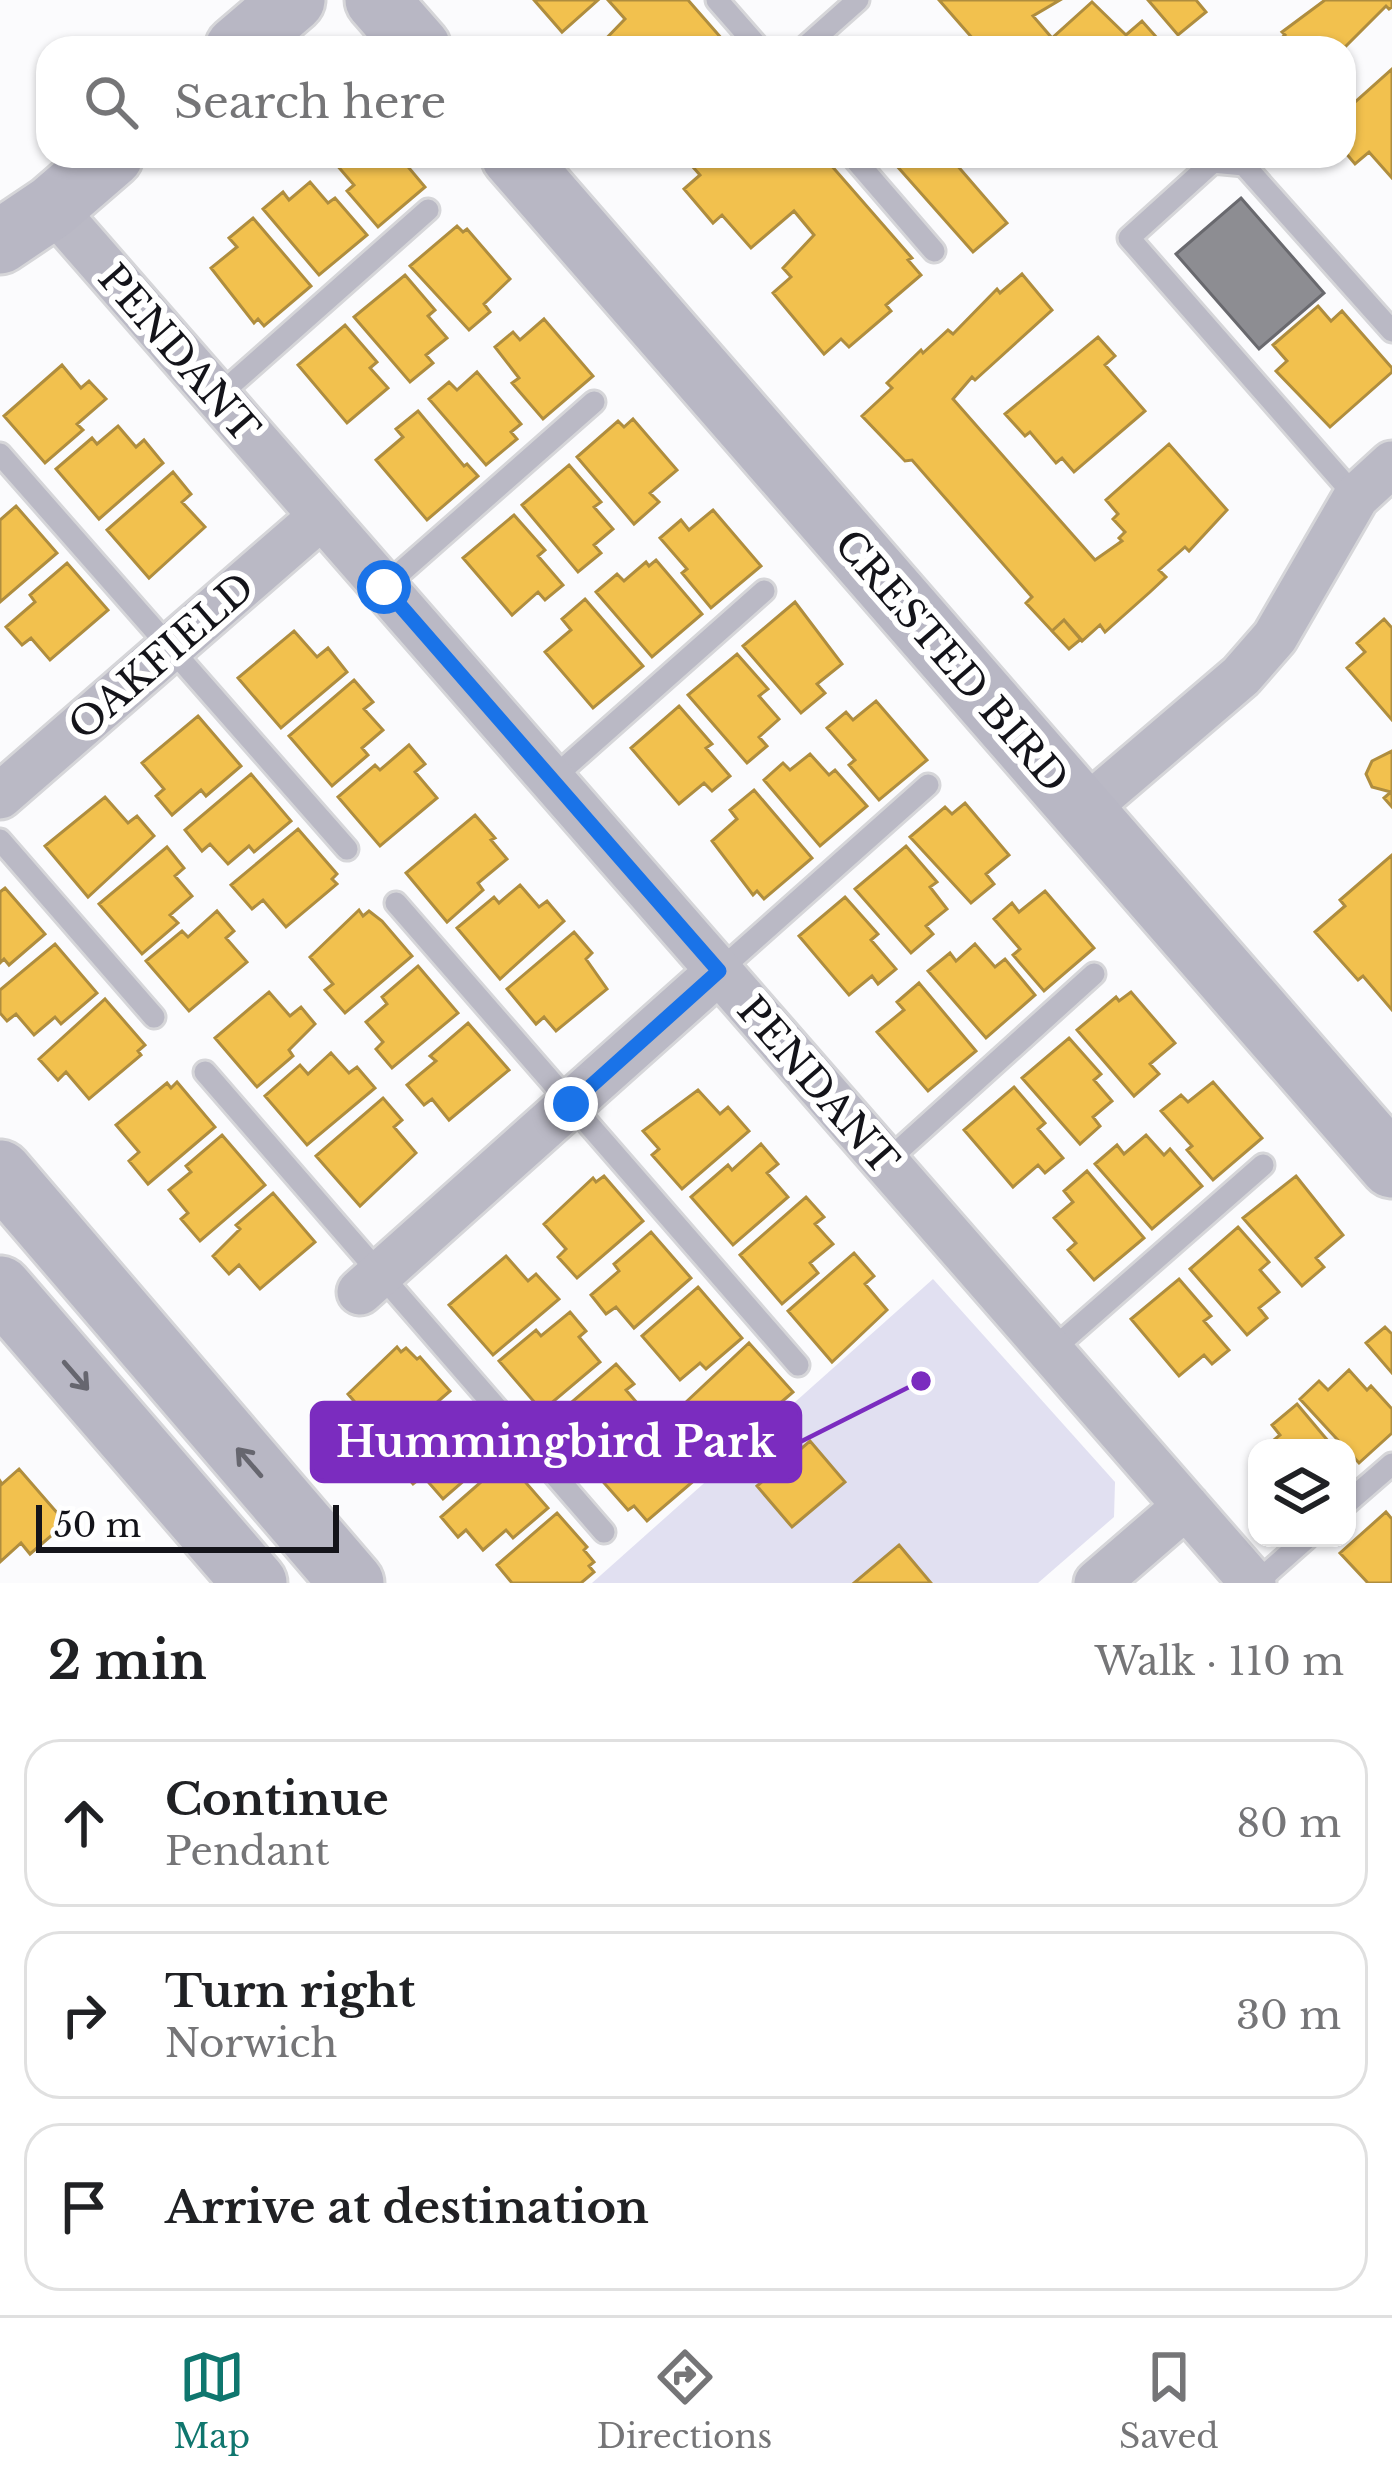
<!DOCTYPE html>
<html lang="en">
<head>
<meta charset="utf-8">
<style>
  body { margin:0; font-family:"Libre Baskerville",serif; background:#f6f6f6; color:#202124 }
  .controls { position:absolute; right:36px; bottom:36px; display:grid; overflow:hidden; border-radius:24px; box-shadow:0 3px 9px #0004 }
  .controls button { width:108px; height:108px; display:grid; place-items:center; padding:0; border:0; border-bottom:3px solid #e0e0e0; background:#fff; color:#202124; font:60px sans-serif }
  .scale { position:absolute; left:36px; bottom:30px; width:303px; box-sizing:border-box; padding-left:12px; border:6px solid #14141a; border-top:0; font-size:33px; line-height:42px; white-space:nowrap; color:#14141a; -webkit-text-stroke:9px #fff; paint-order:stroke }
  .stop { position:absolute; width:36px; height:36px; margin:-27px; border:9px solid #1a73e8; border-radius:50%; background:#fff }
  .stop.end { background:#1a73e8; border-color:#fff; box-shadow:0 3px 12px #0008 }
  .list { margin:0; padding:0; list-style:none }
  h2 { display:flex; justify-content:space-between; align-items:center; height:156px; margin:0; padding:0 48px; font-size:51px }
  h2 small { font-size:39px; font-weight:400; color:#757577 }
  .list li { display:grid; grid-template-columns:78px 1fr auto; gap:36px; align-items:center; box-sizing:border-box; height:168px; margin:0 24px 24px; padding:0 24px; border:3px solid #e0e0e0; border-radius:36px }
  .list b { display:block; font-size:45px; white-space:nowrap }
  .list p { margin:0; font-size:39px; white-space:nowrap; color:#757577 }
  .list em { font-size:39px; font-style:normal; color:#757577 }
  .icon { flex:none; width:66px; height:66px; fill:none; stroke:currentColor; stroke-width:2; stroke-linecap:round; stroke-linejoin:round }
  .map { position:relative; flex:none; width:1392px; height:1583px; overflow:hidden }
  .search { position:absolute; background:#fff; box-shadow:0 3px 9px #0004; left:36px; right:36px; top:36px; height:132px; display:flex; align-items:center; gap:30px; box-sizing:border-box; padding:0 42px; border-radius:36px; color:#757577; font-size:45px }
  .sheet { height:732px; background:#fff }
  nav { display:flex; justify-content:space-around; align-items:center; box-sizing:border-box; height:168px; border-top:3px solid #e0e0e0; background:#fff; font-size:33px; color:#757577 }
  nav a { display:grid; justify-items:center; gap:6px }
  nav .on { color:#0f766e }
  .map>svg:first-child { display:block }
  .green { fill:#e1e0f1 }
  .homes { fill:#f2c14e; stroke:#af8d3e; stroke-width:3 }
  .industry { fill:#8d8d92; stroke:#69696e; stroke-width:3 }
  .lines { fill:none; stroke-linecap:round; stroke-linejoin:round }
  .lane-casing { stroke:#d6d6d9; stroke-width:27 }
  .street-casing { stroke:#d6d6d9; stroke-width:51 }
  .secondary-casing { stroke:#d6d6d9; stroke-width:69 }
  .lane { stroke:#bab9c5; stroke-width:21 }
  .street { stroke:#bab9c5; stroke-width:45 }
  .secondary { stroke:#b8b7c4; stroke-width:63 }
  .oneway { stroke:#66666f }
  .route { stroke:#1a73e8; stroke-width:15 }
  .labels { text-anchor:middle; stroke-width:12; stroke-linejoin:round; paint-order:stroke }
  .street-label { font-size:39px; fill:#14141a; stroke:#fff }
  .leader { fill:none; stroke:#7b2cbf; stroke-width:4.5 }
  .callout-dot { fill:#7b2cbf; stroke:#fff; stroke-width:4.5 }
  .callout { fill:#7b2cbf; stroke:#7b2cbf; stroke-width:4.5 }
  .callout-label { font-size:42px; text-anchor:middle; font-weight:bold; fill:#fff }
</style>
</head>
<body>
<div class="map">
<svg width="1392" height="1583" viewBox="0 0 1392 1583">
  <rect width="100%" height="100%" fill="#fbfbfd"/>
  <!-- green -->
  <path class="green" d="M933 1279 1115 1482 1114 1517 1038 1583H592Z"/>
  <!-- homes -->
  <path class="homes" d="M534 0H598L562 32Z
    M608 0H688L723 40 719 43 723 48H597L625 19Z
    M939 0H1060L1033 16 1052 38 1092 2 1126 35 1142 21 1166 48H981Z
    M1148 0H1196L1206 12 1178 35Z
    M1325 0H1392V7L1389 9 1386 6 1344 48H1270L1285 35 1282 32Z
    M1392 69V178L1369 152 1355 164 1344 151V112Z
    M329 156H399L425 187 378 227 347 191 354 185Z
    M705 156H823L912 258 908 260 921 275 886 305 891 311 849 347 841 339 824 354 773 293 791 277 783 268 814 235 794 211 751 248 722 215 713 223 684 189 700 175 693 167Z
    M888 156H949L1007 223 973 252Z
    M310 182 328 203 335 198 367 235 319 275 263 209 283 192 289 200Z
    M253 218 311 286 264 326 258 319 254 323 211 268 237 247 229 238Z
    M457 226 463 232 467 229 510 279 484 304 490 312 469 330 410 266Z
    M1022 274 1052 310 975 380 972 377 953 399 1018 473 1095 560 1122 541 1119 538 1125 532 1113 519 1118 514 1106 500 1169 444 1227 510 1189 551 1185 547 1159 570 1166 577 1150 592 1105 632 1100 625 1082 641 1064 620 1052 631 1026 603 1032 597 912 460 905 461 862 416 892 388 887 383 921 350 923 353 948 330 953 334 997 289 1000 293Z
    M405 275 435 310 428 316 447 338 426 355 433 363 410 382 354 317Z
    M1318 306 1331 321 1342 311 1392 368V372L1330 427 1276 371 1287 361 1273 345Z
    M544 319 593 376 543 419 512 383 519 378 495 347 513 332 520 340Z
    M345 325 377 362 370 368 388 388 347 423 298 365Z
    M1098 337 1115 356 1105 365 1145 411 1074 472 1062 458 1056 463 1030 432 1025 436 1005 414Z
    M62 365 81 388 89 381 106 399 77 424 83 430 45 463 4 416Z
    M477 372 521 424 511 432 517 439 486 465 429 399 449 382 457 390Z
    M418 411 464 466 467 464 478 476 427 520 376 460 403 437 396 429Z
    M633 419 677 470 650 493 659 502 634 524 577 457 618 421 624 427Z
    M118 426 136 447 144 440 163 463 99 519 56 469 92 438 97 444Z
    M569 465 601 502 594 507 613 529 594 545 601 553 578 572 522 505Z
    M173 472 191 494 182 502 205 527 149 578 107 530Z
    M16 506 57 553 0 602V520Z
    M713 510 761 566 711 608 682 573 687 569 660 538 681 520 689 530Z
    M514 515 545 550 538 556 563 585 545 600 538 592 512 615 463 558Z
    M656 560 702 614 652 657 596 592 617 574 624 581 646 562 649 566Z
    M67 563 108 610 50 660 31 638 22 645 6 627 35 602 30 595Z
    M585 599 643 666 593 708 545 652 571 630 562 619Z
    M795 602 842 664 817 684 825 693 801 713 743 646Z
    M1384 619 1392 628V720L1347 668 1365 652 1357 643Z
    M1064 620 1081 639 1069 649 1052 631Z
    M294 631 317 657 328 648 347 672 281 728 238 678Z
    M737 654 768 689 759 696 779 719 759 737 767 746 747 763 688 695Z
    M354 680 373 702 364 709 383 730 362 748 368 755 332 786 289 736Z
    M876 701 927 760 879 800 849 765 855 760 827 728 846 712 853 720Z
    M679 706 712 744 706 748 730 776 712 791 704 783 679 804 631 748Z
    M198 716 241 766 206 796 201 790 172 815 156 796 164 789 142 763Z
    M409 745 425 764 415 772 437 798 380 846 338 797 375 765 380 770Z
    M1392 751V807L1384 798 1391 792 1372 787 1366 774 1372 761Z
    M810 754 829 775 835 770 867 806 820 846 764 780 783 763 790 770Z
    M251 774 291 821 254 852 249 846 228 864 210 844 202 851 185 830Z
    M754 790 812 858 764 899 757 891 753 895 712 841 737 819 730 810Z
    M105 797 128 823 137 816 154 836 88 897 45 846Z
    M965 803 1009 855 986 874 994 884 971 903 910 837 945 807 952 814Z
    M475 815 495 838 491 840 507 859 478 883 483 890 447 922 406 873Z
    M298 829 337 874 332 879 337 884 286 927 263 900 252 909 231 885Z
    M906 846 937 882 930 887 947 909 926 926 933 934 911 953 855 889Z
    M167 847 184 868 175 876 192 896 170 915 178 923 142 954 99 904Z
    M1392 855V1010L1363 976 1358 980 1315 932 1345 906 1340 900Z
    M520 885 539 907 547 901 564 921 500 979 457 928 494 897 499 903Z
    M5 888 45 934 9 965 4 959 0 963V892Z
    M1045 891 1094 948 1044 991 1013 955 1020 949 994 919 1012 903 1019 912Z
    M845 897 878 934 871 940 896 969 878 984 872 976 849 995 799 936Z
    M359 910 363 916 369 911 382 921 412 956 345 1013 325 990 333 984 310 957Z
    M217 911 234 931 226 938 247 962 189 1011 146 961 182 931 188 937Z
    M574 932 592 953 586 959 607 989 556 1031 544 1017 536 1024 507 989Z
    M55 944 97 993 61 1024 55 1017 34 1035 16 1014 7 1021 0 1013V990Z
    M975 944 995 967 1005 959 1035 995 986 1038 928 971 950 953 956 961Z
    M418 966 458 1013 392 1068 376 1049 383 1042 366 1022 387 1004 382 997Z
    M919 983 976 1051 928 1091 877 1032 904 1010 897 1002Z
    M269 992 290 1016 301 1007 315 1024 289 1050 293 1056 257 1087 215 1038Z
    M1131 992 1175 1043 1150 1064 1159 1074 1134 1096 1077 1030 1116 997 1119 1001Z
    M105 999 145 1045 138 1051 141 1055 89 1099 66 1072 58 1080 39 1059Z
    M468 1023 509 1070 449 1120 432 1099 424 1105 407 1085 436 1061 430 1056Z
    M1069 1038 1101 1074 1094 1080 1112 1101 1093 1117 1100 1126 1080 1144 1022 1078Z
    M331 1053 349 1073 357 1067 375 1088 307 1145 265 1096 300 1065 308 1074Z
    M177 1082 215 1127 148 1184 129 1161 139 1152 116 1125 167 1083 171 1088Z
    M1213 1082 1262 1138 1213 1180 1187 1150 1192 1146 1161 1111 1181 1095 1188 1102Z
    M1014 1087 1045 1123 1038 1129 1063 1158 1045 1173 1038 1165 1013 1187 964 1130Z
    M698 1090 720 1114 728 1107 749 1131 682 1189 652 1155 659 1149 643 1131Z
    M383 1098 402 1120 394 1127 416 1153 360 1206 316 1156Z
    M222 1135 265 1185 200 1241 181 1219 188 1213 169 1190 191 1172 186 1166Z
    M1146 1135 1164 1155 1170 1149 1202 1186 1152 1229 1095 1164 1117 1145 1124 1154Z
    M761 1144 778 1164 767 1173 788 1197 733 1245 691 1197 728 1165 732 1170Z
    M1087 1171 1144 1238 1094 1280 1068 1250 1076 1243 1054 1218 1073 1202 1064 1191Z
    M604 1176 643 1221 577 1278 558 1257 566 1249 544 1224 593 1178 596 1182Z
    M1296 1176 1343 1235 1316 1258 1324 1267 1302 1286 1243 1218Z
    M273 1193 315 1242 260 1289 239 1265 229 1274 213 1256 240 1229 236 1225Z
    M806 1197 824 1217 815 1224 833 1244 810 1263 818 1273 782 1304 740 1255Z
    M1238 1227 1269 1262 1260 1270 1279 1292 1259 1308 1267 1318 1247 1335 1190 1269Z
    M651 1232 691 1278 634 1328 616 1307 606 1314 591 1295 619 1271 614 1264Z
    M854 1253 874 1276 865 1284 887 1310 832 1362 788 1311Z
    M506 1256 528 1281 536 1274 559 1299 493 1355 449 1305Z
    M1179 1279 1211 1316 1204 1321 1229 1350 1212 1364 1204 1355 1179 1376 1131 1319Z
    M698 1287 742 1338 706 1369 700 1363 680 1380 642 1336Z
    M570 1312 586 1331 579 1337 600 1362 542 1411 499 1361 536 1330 541 1336Z
    M1385 1327 1392 1334V1373L1366 1343Z
    M749 1343 793 1392 734 1443 711 1416 703 1424 685 1403Z
    M397 1347 401 1352 406 1348 417 1359 420 1357 450 1391 382 1450 363 1429 371 1421 348 1394Z
    M616 1364 634 1384 626 1390 643 1410 622 1428 628 1434 591 1466 551 1420Z
    M1349 1370 1367 1390 1371 1386 1392 1409V1433L1359 1463 1300 1399 1319 1381 1328 1390Z
    M456 1403 498 1451 443 1499 423 1476 413 1484 395 1463 423 1439 419 1435Z
    M1297 1404 1334 1448H1264L1280 1435 1272 1425Z
    M664 1418 684 1441 673 1451 697 1478 647 1521 634 1506 628 1510 597 1475Z
    M810 1441 845 1482 792 1527 757 1486Z
    M506 1460 548 1508 513 1538 506 1530 483 1550 466 1530 458 1537 441 1517Z
    M19 1469 66 1523 30 1554 21 1543 0 1562V1481L2 1484Z
    M1386 1512 1392 1519V1583H1368L1340 1553Z
    M557 1513 587 1547 584 1550 594 1562 589 1566 594 1572 581 1583H512L497 1565Z
    M899 1545 931 1583H854Z"/>
  <!-- industry -->
  <path class="industry" d="M1241 198 1324 293 1259 349 1176 254Z"/>
  <g class="lines">
    <!-- lane casing -->
    <g class="lane-casing">
      <path id="lane" d="M717 0 759 48
        M804 48 858 0
        M852 156 934 251
        M217 397 428 210
        M0 454 347 849
        M1356 497 1129 238 1213 162 1244 165 1392 331
        M384 587 594 402
        M552 779 764 591
        M0 840 154 1017
        M396 903 798 1365
        M719 971 928 785
        M205 1072 604 1532
        M886 1162 1094 974
        M1051 1351 1263 1165
        M1347 1503 1392 1464
        M1256 1583 1307 1538"/>
    </g>
    <!-- street casing -->
    <g class="street-casing">
      <path id="street" d="M52 207 1253 1583
        M0 796 322 516
        M1083 811 1241 676 1275 637 1356 497 1392 464
        M360 1292 719 971
        M1097 1583 1186 1506"/>
    </g>
    <!-- secondary casing -->
    <g class="secondary-casing">
      <path id="secondary" d="M377 0 419 48
        M237 48 293 0
        M513 156 1392 1166
        M0 242 52 207 111 156
        M0 1172 352 1583
        M0 1288 255 1583"/>
    </g>
    <!-- lane -->
    <use href="#lane" class="lane"/>
    <!-- street -->
    <use href="#street" class="street"/>
    <!-- secondary -->
    <use href="#secondary" class="secondary"/>
  </g>
  <!-- one-way arrows -->
  <defs><path id="oneway-shaft" d="M-6 0H5M1.5-3L5.5 0L1.5 3" fill="none" stroke-width="1.6" stroke-linecap="round" stroke-linejoin="round" transform="scale(3)"/></defs>
  <g class="oneway">
    <use href="#oneway-shaft" transform="translate(76 1376) rotate(49)"/>
    <use href="#oneway-shaft" transform="translate(249 1462) rotate(-131)"/>
  </g>
  <g class="lines">
    <!-- route -->
    <path class="route" d="M384 587 719 971 571 1104"/>
  </g>
  <g class="labels">
    <!-- street labels -->
    <g class="street-label">
      <text transform="translate(179 353) rotate(49)" y="14">PENDANT</text>
      <text transform="translate(161 656) rotate(-41)" y="14">OAKFIELD</text>
      <text transform="translate(952 661) rotate(49)" y="14">CRESTED BIRD</text>
      <text transform="translate(818 1085) rotate(49)" y="14">PENDANT</text>
    </g>
  </g>
  <!-- callouts -->
  <path class="leader" d="M921 1381L800 1442"/>
  <circle class="callout-dot" cx="921" cy="1381" r="12"/>
  <rect class="callout" x="312" y="1403" width="488" height="78" rx="12"/>
  <g class="callout-label">
    <text x="556" y="1457">Hummingbird Park</text>
  </g>
</svg>
<div class="controls">
<button><svg class="icon" aria-label="layers" viewBox="0 0 24 24"><path d="M12 4l9 5-9 5-9-5zM3 14l9 5 9-5"/></svg></button>
</div>
<div class="scale">50 m</div>
<div class="stop" style="left:384px;top:587px"></div>
<div class="stop end" style="left:571px;top:1104px"></div>
<div class="search"><svg class="icon" aria-label="search" viewBox="0 0 24 24"><circle cx="10" cy="10" r="6"/><path d="M15 15l6 6"/></svg>Search here</div>
</div>
<section class="sheet">
<h2>2 min<small>Walk · 110 m</small></h2>
<ul class="list">
<li><svg class="icon" aria-label="ahead" viewBox="0 0 24 24"><path d="M12 20V5M6 11l6-6 6 6"/></svg><div><b>Continue</b><p>Pendant</p></div><em>80 m</em></li>
<li><svg class="icon" aria-label="right" viewBox="0 0 24 24"><path d="M7 20v-9h11M14 6l5 5-5 5"/></svg><div><b>Turn right</b><p>Norwich</p></div><em>30 m</em></li>
<li><svg class="icon" aria-label="arrive" viewBox="0 0 24 24"><path d="M6 21V4h12l-3 4 3 4H6"/></svg><div><b>Arrive at destination</b></div></li>
</ul>
</section>
<nav>
<a class="on"><svg class="icon" aria-label="map" viewBox="0 0 24 24"><path d="M3 6l6-2 6 2 6-2v14l-6 2-6-2-6 2zM9 4v14M15 6v14"/></svg>Map</a>
<a><svg class="icon" aria-label="directions" viewBox="0 0 24 24"><path d="M12 3l9 9-9 9-9-9zM9 14v-3h6M13 9l2 2-2 2"/></svg>Directions</a>
<a><svg class="icon" aria-label="saved" viewBox="0 0 24 24"><path d="M7 4h10v16l-5-4-5 4z"/></svg>Saved</a>
</nav>
</body>
</html>
